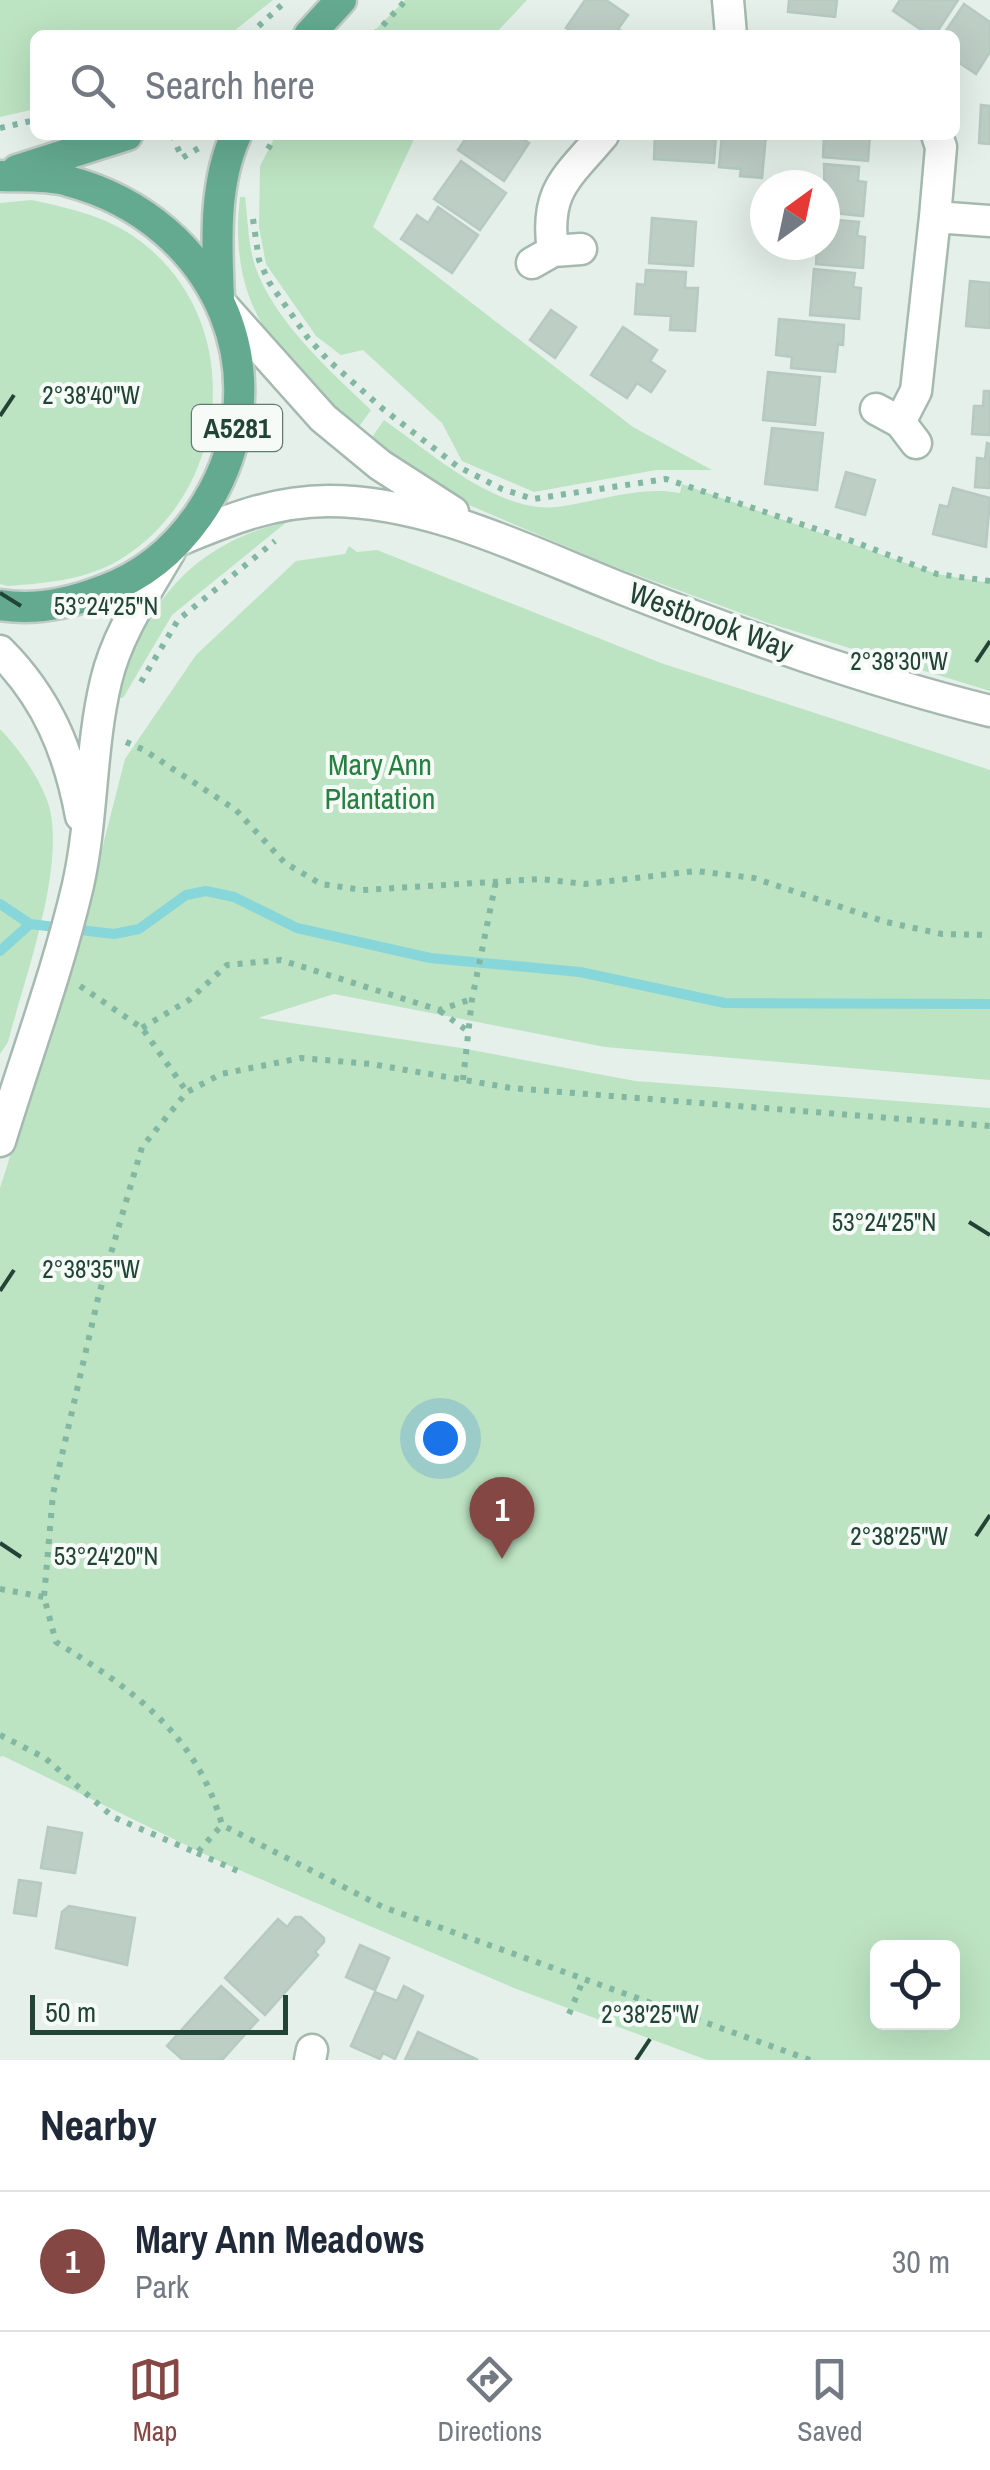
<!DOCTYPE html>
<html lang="en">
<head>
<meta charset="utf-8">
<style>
  body { margin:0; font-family:"Archivo Narrow",sans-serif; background:#f6f6f7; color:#1f2937 }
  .controls { position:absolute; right:30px; bottom:30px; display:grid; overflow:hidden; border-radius:15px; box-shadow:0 10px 40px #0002 }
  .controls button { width:90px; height:90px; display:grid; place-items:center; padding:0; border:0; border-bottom:2px solid #e0e1e3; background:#fff; color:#1f2937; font:50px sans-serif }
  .compass { position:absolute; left:750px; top:170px; width:90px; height:90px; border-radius:50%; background:#fff; box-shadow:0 10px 40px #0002; rotate:33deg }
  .scale { position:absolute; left:30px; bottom:25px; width:258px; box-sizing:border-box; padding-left:10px; border:5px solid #214437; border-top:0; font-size:28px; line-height:35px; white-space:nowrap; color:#214437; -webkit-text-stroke:8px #f6fbf8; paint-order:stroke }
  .you { position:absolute; left:440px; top:1438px; width:35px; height:35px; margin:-25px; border:8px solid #fff; border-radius:50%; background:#1a73e8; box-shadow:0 0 0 15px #1a73e833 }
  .badge { display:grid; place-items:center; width:65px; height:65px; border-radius:50%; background:#844744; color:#fff; font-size:32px; font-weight:700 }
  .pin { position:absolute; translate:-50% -82px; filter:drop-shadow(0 2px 5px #0008) }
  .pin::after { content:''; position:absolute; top:52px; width:35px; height:30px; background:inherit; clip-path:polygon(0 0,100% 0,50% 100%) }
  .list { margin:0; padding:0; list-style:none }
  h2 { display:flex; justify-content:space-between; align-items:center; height:130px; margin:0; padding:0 40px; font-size:42px }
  h2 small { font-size:32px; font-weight:400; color:#747a83 }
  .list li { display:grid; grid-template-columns:65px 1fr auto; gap:30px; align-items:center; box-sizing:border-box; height:140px; padding:0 40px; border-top:2px solid #e0e1e3 }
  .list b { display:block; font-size:38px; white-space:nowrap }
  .list p { margin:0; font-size:32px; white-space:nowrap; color:#747a83 }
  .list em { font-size:32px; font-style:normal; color:#747a83 }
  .icon { flex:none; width:55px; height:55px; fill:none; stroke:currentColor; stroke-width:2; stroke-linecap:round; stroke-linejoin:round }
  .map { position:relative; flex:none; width:990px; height:2060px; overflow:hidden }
  .search { position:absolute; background:#fff; box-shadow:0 10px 40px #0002; left:30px; right:30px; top:30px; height:110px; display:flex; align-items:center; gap:25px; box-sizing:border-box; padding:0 35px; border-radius:15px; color:#747a83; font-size:38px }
  .sheet { height:270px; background:#fff }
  nav { display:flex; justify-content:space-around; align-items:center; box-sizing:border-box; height:140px; border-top:2px solid #e0e1e3; background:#fff; font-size:28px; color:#747a83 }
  nav a { display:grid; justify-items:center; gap:5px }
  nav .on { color:#844744 }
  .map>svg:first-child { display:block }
  .green { fill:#bce3c2; fill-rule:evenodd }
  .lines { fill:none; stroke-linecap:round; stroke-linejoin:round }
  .stream { stroke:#87d6da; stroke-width:10 }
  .building { fill:#bdcec5; stroke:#b6cac0; stroke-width:2.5 }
  .minor-casing { stroke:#a6b9b1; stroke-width:35 }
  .tertiary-casing { stroke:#a6b9b1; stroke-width:35 }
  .primary-casing { stroke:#c1cbc7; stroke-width:35 }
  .path { stroke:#82b7a1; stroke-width:6; stroke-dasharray:5 8; stroke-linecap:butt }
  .minor { stroke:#fff; stroke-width:30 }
  .tertiary { stroke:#fff; stroke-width:30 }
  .primary { stroke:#64aa91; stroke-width:30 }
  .ticks { fill:none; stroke:#214437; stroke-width:4 }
  .labels { text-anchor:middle; stroke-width:8; stroke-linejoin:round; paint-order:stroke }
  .shield { fill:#f6fbf8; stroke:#617b71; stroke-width:2.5 }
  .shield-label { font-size:28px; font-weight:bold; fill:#214437 }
  .street-label { font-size:30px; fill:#214437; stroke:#f6fbf8 }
  .park-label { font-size:30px; fill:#268140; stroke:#f6fbf8 }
  .ticks-label { font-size:25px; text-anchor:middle; fill:#214437; stroke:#f6fbf8; stroke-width:8; stroke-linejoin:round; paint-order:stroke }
</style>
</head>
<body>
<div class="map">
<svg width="990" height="2060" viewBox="0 0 990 2060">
  <rect width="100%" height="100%" fill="#e5f0ea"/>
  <!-- green -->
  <path class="green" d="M0 0H273L229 35H35V109L0 117Z
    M405 0H527L494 35H370Z
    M276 135H416L373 227 633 427 712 470H656L534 492 462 461 442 423 363 350 341 355 316 336 266 264 259 227 260 166Z
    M240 197H245C248 220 248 244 255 266 274 321 330 371 371 410L355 432C282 356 227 313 240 197Z
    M32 200C72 209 111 217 144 244 246 325 231 488 124 557 89 580 47 583 7 586L0 584V203Z
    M384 420C430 452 497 513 556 507 597 502 639 485 680 493L682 484 937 574 990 583V691L768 623 607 564 462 502 368 443Z
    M288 521 172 615 123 698 116 697C146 604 188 546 288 521Z
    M349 546 357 552 377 550 661 663 990 770V1080L605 1047 334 994 258 1018 461 1048 635 1081 990 1108V2060H707L514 1988 223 1863 3 1756 0 1757V1188L77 947 125 759 196 655 296 561 345 554ZM878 1948H952V2022H878Z
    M0 729C19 749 37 774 47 800 69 860 24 979 8 1042L0 1054Z"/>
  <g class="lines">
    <!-- stream -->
    <path class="stream" d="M0 904 30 924 114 934 139 929 186 895 206 891 234 897 297 928 430 958 580 972 725 1003 990 1004
      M0 951 30 924"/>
  </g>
  <!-- building -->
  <path class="building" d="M585 0H606L628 15 618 29 622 31 620 35H577L566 28Z
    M789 0H837L835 17 788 12Z
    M900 0H958L935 35H929L893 11Z
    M964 4 990 22V52L976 74 955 60V35H943Z
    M981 105 990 106V144L979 143Z
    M468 135H517L529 143 504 181 458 150Z
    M655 135H716L714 163 654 159Z
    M722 135H766L762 178 740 176 741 169 719 167Z
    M824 135H870L868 161 823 157Z
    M461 161 506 193 480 230 434 199Z
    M824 164 859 167 858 181 866 182 863 216 825 212Z
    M438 207 478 235 452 273 401 239 417 215 428 223Z
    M652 218 696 222 693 266 649 263Z
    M825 219 859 222 857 236 865 237 863 268 816 264 817 245H825Z
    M814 269 855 273 853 287 861 288 859 319 810 315Z
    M646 270 686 272 685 288H698L695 331 670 330 671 316 635 314 637 284 645 285Z
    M970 281 990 283V328L966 326Z
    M551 310 576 327 555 358 530 340Z
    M779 319 844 325 843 345 838 344 835 372 791 368 792 357 776 355Z
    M623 327 657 350 650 361 665 371 651 392 637 383 627 398 591 375Z
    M768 372 820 377 815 425 763 420Z
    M984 391H990V435L972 434 974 406H983Z
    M772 428 823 433 817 490 765 484Z
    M987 443 990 444V488L975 487 977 458 985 459Z
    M846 472 875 480 865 515 836 507Z
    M953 488 990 498 986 547 933 534 940 505 948 507Z
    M48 1827 82 1833 75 1873 41 1868Z
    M19 1880 41 1883 36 1916 14 1913Z
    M69 1906 135 1918 127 1965 56 1948 62 1912Z
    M295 1917H301L324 1938V1942L315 1952 318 1955 265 2015 225 1978 278 1919 287 1927Z
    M360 1945 389 1958 375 1990 346 1977Z
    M221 1986 258 2020 222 2060H183L167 2046Z
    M404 1986 423 1996 395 2059 383 2053 380 2059 351 2046 375 1992 397 2001Z
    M418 2032 478 2060H405Z"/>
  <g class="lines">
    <!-- minor casing -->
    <g class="minor-casing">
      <path id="minor" d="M728 0 731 35
        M935 217 990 221
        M553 251C544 190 568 177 603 135
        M532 263 553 251 581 249
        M876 409 900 422 916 443
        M900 422 916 391 935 217 941 147 937 135
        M0 651C47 698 69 751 81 816
        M0 1141C26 1056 58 971 78 885 93 818 90 748 106 681 117 634 146 592 170 551
        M310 2060 312 2050"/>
    </g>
    <!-- tertiary casing -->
    <g class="tertiary-casing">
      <path id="tertiary" d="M222 305 323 418 380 465 453 512
        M182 539C230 519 275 501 328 501 431 501 529 552 623 589 743 636 865 680 990 711"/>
    </g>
    <!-- primary casing -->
    <g class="primary-casing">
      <path id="primary" d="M309 35 341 0
        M17 170 127 135
        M0 176C22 177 48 175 68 181 220 221 290 384 198 516 174 550 143 576 104 590 71 603 36 611 0 605
        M219 299C217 246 213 185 236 135"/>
    </g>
    <!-- path -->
    <path class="path" d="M249 35 287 0
      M374 35 406 0
      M0 128 35 120
      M172 135 182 158 199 148
      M268 149 276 135
      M253 219 259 260 269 282 308 338 328 360 383 409 457 466 502 489 533 499 666 479 855 542 937 574 990 581
      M141 682 178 620 275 541
      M126 742 144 750 236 810 285 863 321 884 363 890 541 879 585 884 696 871 754 878 886 922 942 934 990 935
      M80 986 142 1028 187 1092
      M440 1011 469 1032
      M142 1028 189 1000 227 965 281 960 439 1010 472 999
      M463 1080 472 999 496 881
      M0 1589 44 1597
      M0 1735 45 1758 113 1817 197 1853 222 1825
      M197 1853 238 1871 239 1876
      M569 2014 584 1978
      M810 2060 383 1907 222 1825C197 1734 132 1689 56 1642L44 1597 53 1494 99 1294 142 1147 187 1092 221 1074 301 1058 371 1064 511 1088 990 1126"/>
    <!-- minor -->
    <use href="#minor" class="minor"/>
    <!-- tertiary -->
    <use href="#tertiary" class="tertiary"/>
    <!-- primary -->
    <use href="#primary" class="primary"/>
  </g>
  <!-- ticks -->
  <path class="ticks" d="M0 416 14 395M0 593 21 606M976 662 990 641M969 1222 990 1235M0 1291 14 1270M976 1536 990 1515M0 1543 21 1557M636 2060 650 2039"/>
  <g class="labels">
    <!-- shield labels -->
    <rect class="shield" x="192" y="405" width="90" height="46" rx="8"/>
    <g class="shield-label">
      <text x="237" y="438">A5281</text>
    </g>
    <!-- street labels -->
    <g class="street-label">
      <text transform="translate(711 621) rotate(20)" y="10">Westbrook Way</text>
    </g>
    <!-- park labels -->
    <g class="park-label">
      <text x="380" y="775">Mary Ann<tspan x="380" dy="34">Plantation</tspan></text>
    </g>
  </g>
  <g class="ticks-label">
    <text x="91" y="404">2°38'40"W</text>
    <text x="106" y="615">53°24'25"N</text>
    <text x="899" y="670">2°38'30"W</text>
    <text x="884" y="1231">53°24'25"N</text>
    <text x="91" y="1278">2°38'35"W</text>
    <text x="899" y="1545">2°38'25"W</text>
    <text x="106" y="1565">53°24'20"N</text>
    <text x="650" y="2023">2°38'25"W</text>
  </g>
</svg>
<div class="controls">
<button><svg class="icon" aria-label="locate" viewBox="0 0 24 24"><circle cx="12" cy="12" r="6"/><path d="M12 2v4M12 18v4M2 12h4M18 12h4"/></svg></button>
</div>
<svg class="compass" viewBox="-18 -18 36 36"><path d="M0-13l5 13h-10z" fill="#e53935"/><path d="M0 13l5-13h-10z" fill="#747a83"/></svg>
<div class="scale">50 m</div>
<div class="you"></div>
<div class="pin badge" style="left:502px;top:1559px">1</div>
<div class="search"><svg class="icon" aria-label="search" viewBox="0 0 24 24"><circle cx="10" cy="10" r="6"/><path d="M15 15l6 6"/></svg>Search here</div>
</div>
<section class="sheet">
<h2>Nearby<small></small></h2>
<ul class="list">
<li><span class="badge">1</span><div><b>Mary Ann Meadows</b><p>Park</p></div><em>30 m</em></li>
</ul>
</section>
<nav>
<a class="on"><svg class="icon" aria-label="map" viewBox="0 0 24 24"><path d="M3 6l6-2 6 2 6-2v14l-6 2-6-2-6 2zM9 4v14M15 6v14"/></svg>Map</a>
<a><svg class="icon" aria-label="directions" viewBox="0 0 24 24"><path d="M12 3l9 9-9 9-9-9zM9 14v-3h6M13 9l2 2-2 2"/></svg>Directions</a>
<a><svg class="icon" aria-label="saved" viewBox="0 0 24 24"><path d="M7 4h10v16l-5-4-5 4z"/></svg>Saved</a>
</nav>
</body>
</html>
